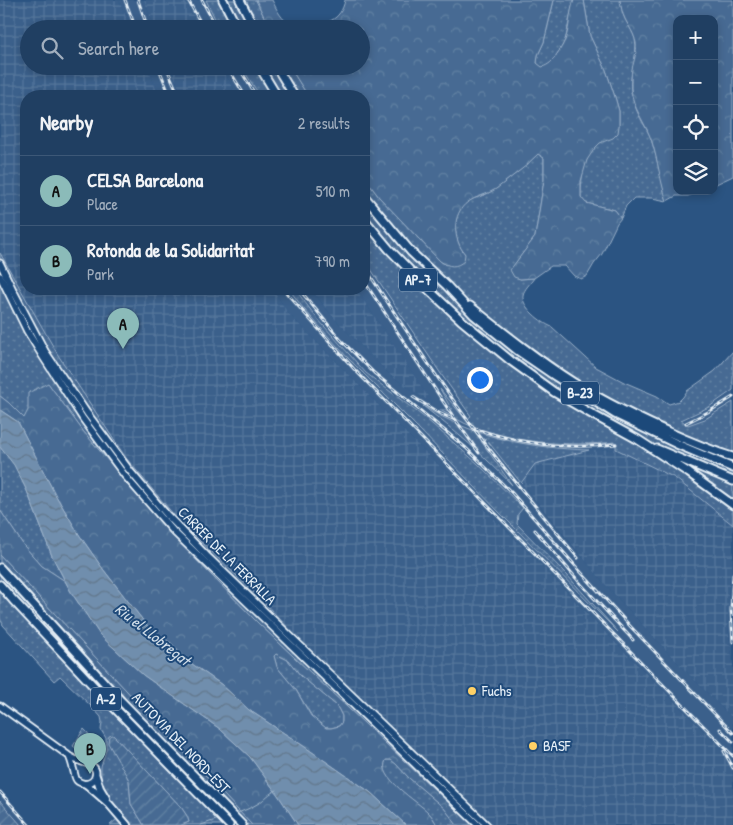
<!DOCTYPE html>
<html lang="en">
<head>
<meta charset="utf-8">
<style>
  body { margin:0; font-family:"Patrick Hand",sans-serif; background:#284668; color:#f1f3f6 }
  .controls { position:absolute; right:15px; top:15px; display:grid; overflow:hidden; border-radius:10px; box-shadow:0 2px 8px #0003 }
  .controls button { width:45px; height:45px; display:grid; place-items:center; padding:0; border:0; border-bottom:1px solid #3d5877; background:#203f62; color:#f1f3f6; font:25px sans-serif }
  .you { position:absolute; left:479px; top:379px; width:18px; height:18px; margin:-12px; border:4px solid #fff; border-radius:50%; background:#1a73e8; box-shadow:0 0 0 8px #1a73e833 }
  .badge { display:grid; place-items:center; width:32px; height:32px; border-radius:50%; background:#8bbbb9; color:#111; font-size:16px; font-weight:700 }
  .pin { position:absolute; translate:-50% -41px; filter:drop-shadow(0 1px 2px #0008) }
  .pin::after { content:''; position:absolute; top:26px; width:18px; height:15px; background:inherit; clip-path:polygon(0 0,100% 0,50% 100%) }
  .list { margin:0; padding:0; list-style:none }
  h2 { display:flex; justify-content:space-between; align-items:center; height:65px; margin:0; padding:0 20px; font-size:21px }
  h2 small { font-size:16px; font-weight:400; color:#a2afbe }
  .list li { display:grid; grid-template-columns:32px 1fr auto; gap:15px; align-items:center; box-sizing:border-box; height:70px; padding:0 20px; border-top:1px solid #3d5877 }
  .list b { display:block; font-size:19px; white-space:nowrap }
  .list p { margin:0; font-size:16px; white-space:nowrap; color:#a2afbe }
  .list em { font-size:16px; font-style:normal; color:#a2afbe }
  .icon { flex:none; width:28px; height:28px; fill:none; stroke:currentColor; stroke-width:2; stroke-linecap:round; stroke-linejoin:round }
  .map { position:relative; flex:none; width:733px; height:825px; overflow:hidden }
  .search { position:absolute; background:#203f62; box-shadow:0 2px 8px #0003; left:20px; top:20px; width:350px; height:55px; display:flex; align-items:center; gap:12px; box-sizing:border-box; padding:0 18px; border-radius:28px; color:#a2afbe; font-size:19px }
  .panel { position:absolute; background:#203f62; box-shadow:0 2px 8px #0003; left:20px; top:90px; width:350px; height:205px; border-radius:20px }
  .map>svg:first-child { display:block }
  .built { fill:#3a608b }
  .industrial { fill:url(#industrial-grid) }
  .grass { fill:url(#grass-dots); stroke:#98aec6 }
  .forest { fill:url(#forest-crowns); stroke:#98aec6; fill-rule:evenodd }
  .garden { fill:url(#garden-furrows); stroke:#98aec6 }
  .water { fill:url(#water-waves); stroke:#a0b6cb }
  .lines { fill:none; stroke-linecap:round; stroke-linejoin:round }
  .stream { stroke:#a0b6cb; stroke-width:1 }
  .secondary-casing { stroke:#e8f1f8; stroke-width:9 }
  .primary-casing { stroke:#e8f1f8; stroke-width:10 }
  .highway-casing { stroke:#e8f1f8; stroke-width:11 }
  .secondary { stroke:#1f4a7a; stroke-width:5.5 }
  .primary { stroke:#1f4a7a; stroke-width:6 }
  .highway { stroke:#1f4a7a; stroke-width:7 }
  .rail-casing { stroke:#e8f1f8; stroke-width:3 }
  .rail { stroke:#1f4a7a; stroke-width:1; stroke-dasharray:4; stroke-linecap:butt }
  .poi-dot { fill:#ffd166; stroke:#1f4a7a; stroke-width:2 }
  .labels { text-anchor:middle; stroke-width:4; stroke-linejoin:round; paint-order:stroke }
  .shield { fill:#1f4a7a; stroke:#acbfd2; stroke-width:1 }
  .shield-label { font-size:14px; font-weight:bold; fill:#e8f1f8 }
  .street-label { font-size:15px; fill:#e8f1f8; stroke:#1f4a7a }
  .poi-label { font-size:15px; fill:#e8f1f8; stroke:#1f4a7a; text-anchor:start }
  .water-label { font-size:16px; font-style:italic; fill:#d0dde9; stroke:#1f4a7a }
</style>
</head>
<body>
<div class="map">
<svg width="733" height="825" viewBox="0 0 733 825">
  <defs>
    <pattern id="industrial-grid" width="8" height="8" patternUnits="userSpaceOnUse" patternTransform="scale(1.25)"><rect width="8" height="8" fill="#3a608b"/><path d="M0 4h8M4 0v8" fill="none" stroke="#56779c"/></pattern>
    <pattern id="grass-dots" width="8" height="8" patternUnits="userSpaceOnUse" patternTransform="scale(1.25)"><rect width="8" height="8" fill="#476b93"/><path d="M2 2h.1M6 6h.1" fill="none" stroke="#6281a3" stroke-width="1.8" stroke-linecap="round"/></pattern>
    <pattern id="forest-crowns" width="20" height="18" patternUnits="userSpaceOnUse" patternTransform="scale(1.25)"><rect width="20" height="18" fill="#476b93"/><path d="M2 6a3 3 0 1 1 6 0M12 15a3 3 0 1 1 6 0" fill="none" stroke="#6281a3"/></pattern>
    <pattern id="garden-furrows" width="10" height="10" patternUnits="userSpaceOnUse" patternTransform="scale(1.25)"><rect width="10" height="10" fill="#476b93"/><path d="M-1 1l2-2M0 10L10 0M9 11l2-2" fill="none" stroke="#6281a3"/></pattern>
    <pattern id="water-waves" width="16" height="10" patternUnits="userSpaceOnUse" patternTransform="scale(1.25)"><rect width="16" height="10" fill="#708ead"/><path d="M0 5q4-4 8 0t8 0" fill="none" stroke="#61768a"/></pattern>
  </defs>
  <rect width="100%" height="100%" fill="#2b5482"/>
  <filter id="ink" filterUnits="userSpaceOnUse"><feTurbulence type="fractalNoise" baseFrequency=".02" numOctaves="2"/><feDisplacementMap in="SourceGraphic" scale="10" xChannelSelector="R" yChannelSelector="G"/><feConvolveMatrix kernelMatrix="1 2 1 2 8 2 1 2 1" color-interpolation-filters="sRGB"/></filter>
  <g filter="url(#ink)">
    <!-- built -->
    <path class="built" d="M119 0H144L155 29H131Z
      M185 0H206L220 29H201Z
      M147 66H170L182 96H159Z
      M221 66H241L260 96H238Z
      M364 259 441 374 472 416 466 420 443 392 453 411H442L465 423 482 429 522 439 559 443 599 444 616 442V449L589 450 559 449 522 444 501 439 473 431 448 420 429 410 454 430 493 465 508 481 481 441 486 438 548 516 604 583 675 660 733 719V760L588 615 540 563 412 439 288 313 273 289H289L303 308 347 357 418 428 499 512 610 622 567 575 517 524 518 514 522 508 477 463 425 418 366 373 316 317 295 289H311L332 316 391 376 432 403 356 289H364Z
      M733 390V402L705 419 688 425 681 420 709 407Z
      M733 556V663L728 628V595Z
      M0 789 31 825H21L5 807 0 801Z"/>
    <!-- industrial -->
    <path class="industrial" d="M0 0H119L131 29H29V66H147L159 96H26V289H273L288 313 412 439 540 563 588 615 733 760V825H491L362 701 295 635 256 594 179 521 126 458 58 355 0 253Z
      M144 0H185L201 29H155Z
      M170 66H221L238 96H182Z
      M311 289H356L433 404 391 376 332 316Z
      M616 449 675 478 733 525V556L728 596V628L733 663V719L675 660 604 583 521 483 535 464 589 450Z"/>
    <!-- grass -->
    <path class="grass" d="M206 0H256L270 29H220Z
      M554 0H575C569 13 569 27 565 40 563 45 560 50 557 54 553 61 549 65 542 68L537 63 538 55 544 42Z
      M584 0H620C621 6 622 13 625 19 628 26 633 31 635 39 639 57 628 74 631 92 633 98 634 105 637 111 641 121 649 131 652 142 658 161 661 181 667 201L652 198H634L626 206 621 218 615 210 586 203 581 198C581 181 582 161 595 148 602 140 611 133 619 126V111L615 97 606 70 590 36Z
      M241 66H289L308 96H260Z
      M538 154 544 158V180L535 237 514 265 520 279 534 278C531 283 524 289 523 295 521 307 542 323 552 327L596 367 624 382 657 396 669 404 679 401 683 397 687 391 715 371 733 351V390L709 407 681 420 688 425 705 419 733 402V525L675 478 616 449V442C569 447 507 443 464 423 456 419 448 414 440 410H452L440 389 466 420 471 416 441 374 364 259V177L379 197 440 261 446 265 465 254C453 240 451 214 467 202 475 197 485 196 492 191 504 183 516 174 526 165 530 161 534 158 538 154Z
      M0 253 58 355 126 458 179 521 256 594 295 635 362 701 491 825H472L258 623 165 528 83 431 48 383 24 418 9 403 0 396Z
      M289 289H295L316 317 366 373 425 418 477 463 523 508 518 514 517 524 567 575 618 632 499 512 418 428 347 357 303 308Z
      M423 406C475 438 529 448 589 450L535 464 521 483 486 439 481 441 512 485C485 456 455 431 423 406Z
      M0 447 14 464 27 491 52 556 65 581 42 566 24 546 0 510Z
      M0 555 252 825H181L189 822 187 816 181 807 113 735 122 766 129 780 131 804 144 825H110L123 814 102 788 101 775V766L106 750V738L101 730 102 722 101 717 93 708 60 676 54 681 3 625 0 618Z
      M276 654 288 660 301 676 337 706 342 716V722L339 726 331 728H326L313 718 296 690 277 667 274 656Z
      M84 729 87 732 93 740C92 756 82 754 73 746Z
      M386 760H391L396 764 409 778 444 808 457 825H437C434 820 432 816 428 812 418 802 376 778 386 760Z"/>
    <!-- forest -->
    <path class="forest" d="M256 0H272C276 8 280 17 287 22 293 26 300 25 307 25 325 25 341 21 345 0H554L544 42 538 55 537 63 542 67C549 65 553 61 557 54 560 50 563 45 565 40 570 27 569 13 574 0H584L590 36 606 70 615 97 619 111V126L618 133 613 138 600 143 595 148 587 160 581 181V197L586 203 615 210 621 218 617 223 602 254 594 264 587 276 581 279 574 276 565 266H551L534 278 520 279 514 277 510 270 535 237 544 180V158L538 154C534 158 530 161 527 165 517 173 506 181 496 189 487 195 476 196 468 202 451 214 453 240 465 254L464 261C456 268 449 267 440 261L379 197 364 177V96H308L289 66H361V29H270Z
      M620 0H733V176L714 185V19H677V191H702L688 196H676L667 201C660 181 658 161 652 142 646 123 632 108 631 88 631 83 631 75 632 69 634 60 637 53 636 43 634 33 629 27 625 19 622 13 621 6 620 0Z
      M48 383 83 431 165 528 258 623 472 825H457L444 808 409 778 396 764 391 760H386C376 777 418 802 428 812 432 816 434 820 437 825H406L370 792 302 745 249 710 222 685 185 659 171 643 152 632 103 569 80 536 56 496 18 422 0 410V396L9 403 24 418 28 410V393ZM276 654 288 660 301 676 337 706 342 716V722L339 726 331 728H326L311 716 296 690 277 667 274 656Z
      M0 510 24 546 42 566 65 581 71 592 100 635 143 675 220 729 250 757 278 795 298 825H252L0 555Z"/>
    <!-- garden -->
    <path class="garden" d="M113 735 181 807 187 816 189 822 181 825H144L131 804 129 780 108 743 109 736Z
      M0 801 21 825H0Z"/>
    <!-- water -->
    <path class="water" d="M0 410 18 422 56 496 80 536 103 569 152 632 171 643 185 659 222 685 249 710 302 745 370 792 406 825H298L278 795 250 757 220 729 143 675 100 635 71 592 52 556 27 491 14 465 0 447Z"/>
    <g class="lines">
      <!-- stream -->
      <path class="stream" d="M235 814C243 811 251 808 259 803 265 799 269 793 277 790
        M201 825 219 819"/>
      <!-- secondary casing -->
      <g class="secondary-casing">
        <path id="secondary" d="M0 263 13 290 45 351 87 413 130 471 167 515 207 556 487 825
          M0 276 27 331 43 357 83 419 125 476 174 532 478 825
          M0 706 69 756C72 758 76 760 80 761 87 764 99 765 95 777 94 781 90 783 86 784 74 782 76 778 73 768 72 764 71 760 69 756"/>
      </g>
      <!-- primary casing -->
      <g class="primary-casing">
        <path id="primary" d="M96 776 100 788 106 798
          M86 784 109 804 127 825"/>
      </g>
      <!-- highway casing -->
      <g class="highway-casing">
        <path id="highway" d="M223 0 238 29
          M240 0 255 29
          M259 66 277 96
          M276 66 294 96
          M364 196 411 252 447 286 474 315 517 350 555 376 615 414 679 445 733 468
          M364 219 389 249 430 291 461 320 511 361 554 392 595 416 637 439 689 473 733 505
          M470 306C504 333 538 360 574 383 608 404 643 421 680 437 697 444 715 452 733 457
          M657 449 733 481
          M0 568 121 701 242 825
          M0 585 13 600 101 694 229 825"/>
      </g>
      <!-- secondary -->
      <use href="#secondary" class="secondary"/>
      <!-- primary -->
      <use href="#primary" class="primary"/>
      <!-- highway -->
      <use href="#highway" class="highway"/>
      <!-- rail casing -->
      <g class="rail-casing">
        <path id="rail" d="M125 0 136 29
          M138 0 148 29
          M188 0 204 29
          M202 0 217 29
          M158 66 170 96
          M166 66 179 96
          M227 66 245 96
          M238 66 256 96
          M364 266C397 317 430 368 466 418 501 466 540 512 578 558
          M364 281 448 409 479 453
          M283 289 354 369 733 756
          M299 289 340 339 374 373 466 448 512 493 579 570 631 627 733 733
          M413 397 439 413 455 420
          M686 423 710 411 733 397
          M476 429C521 444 568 450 616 444
          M535 530 581 584 633 640
          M733 575 731 610 733 642
          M720 729 733 742
          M724 751 733 768
          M0 792 29 825"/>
      </g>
      <!-- rail -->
      <use href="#rail" class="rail"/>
    </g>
  </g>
  <!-- markers -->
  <g class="poi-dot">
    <circle cx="472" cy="691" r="5"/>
    <circle cx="533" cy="746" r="5"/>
  </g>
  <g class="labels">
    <!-- shield labels -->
    <g class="shield">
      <rect x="399" y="268.5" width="38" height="23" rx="4"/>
      <rect x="561" y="381.5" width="38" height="23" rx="4"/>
      <rect x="91" y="687.5" width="30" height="23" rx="4"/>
    </g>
    <g class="shield-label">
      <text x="418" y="285">AP-7</text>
      <text x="580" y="398">B-23</text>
      <text x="106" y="704">A-2</text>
    </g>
    <!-- street labels -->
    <g class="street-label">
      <text transform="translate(227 556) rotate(45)" y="5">CARRER DE LA FERRALLA</text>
      <text transform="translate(181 743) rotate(46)" y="5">AUTOVIA DEL NORD-EST</text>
    </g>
    <!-- poi labels -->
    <g class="poi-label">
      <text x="482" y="696">Fuchs</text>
      <text x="543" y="751">BASF</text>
    </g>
    <!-- water labels -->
    <g class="water-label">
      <text transform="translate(153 634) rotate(38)" y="6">Riu el Llobregat</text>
    </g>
  </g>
</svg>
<div class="controls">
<button>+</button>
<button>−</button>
<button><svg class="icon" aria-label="locate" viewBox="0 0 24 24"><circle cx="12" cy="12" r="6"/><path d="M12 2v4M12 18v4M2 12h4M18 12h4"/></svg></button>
<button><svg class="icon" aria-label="layers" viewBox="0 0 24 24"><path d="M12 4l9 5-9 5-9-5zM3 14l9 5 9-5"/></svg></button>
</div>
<div class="you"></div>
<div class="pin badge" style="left:123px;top:349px">A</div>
<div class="pin badge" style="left:90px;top:774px">B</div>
<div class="search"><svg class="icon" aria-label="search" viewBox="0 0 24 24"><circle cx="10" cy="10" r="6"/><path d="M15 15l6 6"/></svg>Search here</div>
<section class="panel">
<h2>Nearby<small>2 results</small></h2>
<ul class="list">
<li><span class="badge">A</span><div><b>CELSA Barcelona</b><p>Place</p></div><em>510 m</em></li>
<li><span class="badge">B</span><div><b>Rotonda de la Solidaritat</b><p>Park</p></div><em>790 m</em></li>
</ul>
</section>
</div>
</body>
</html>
